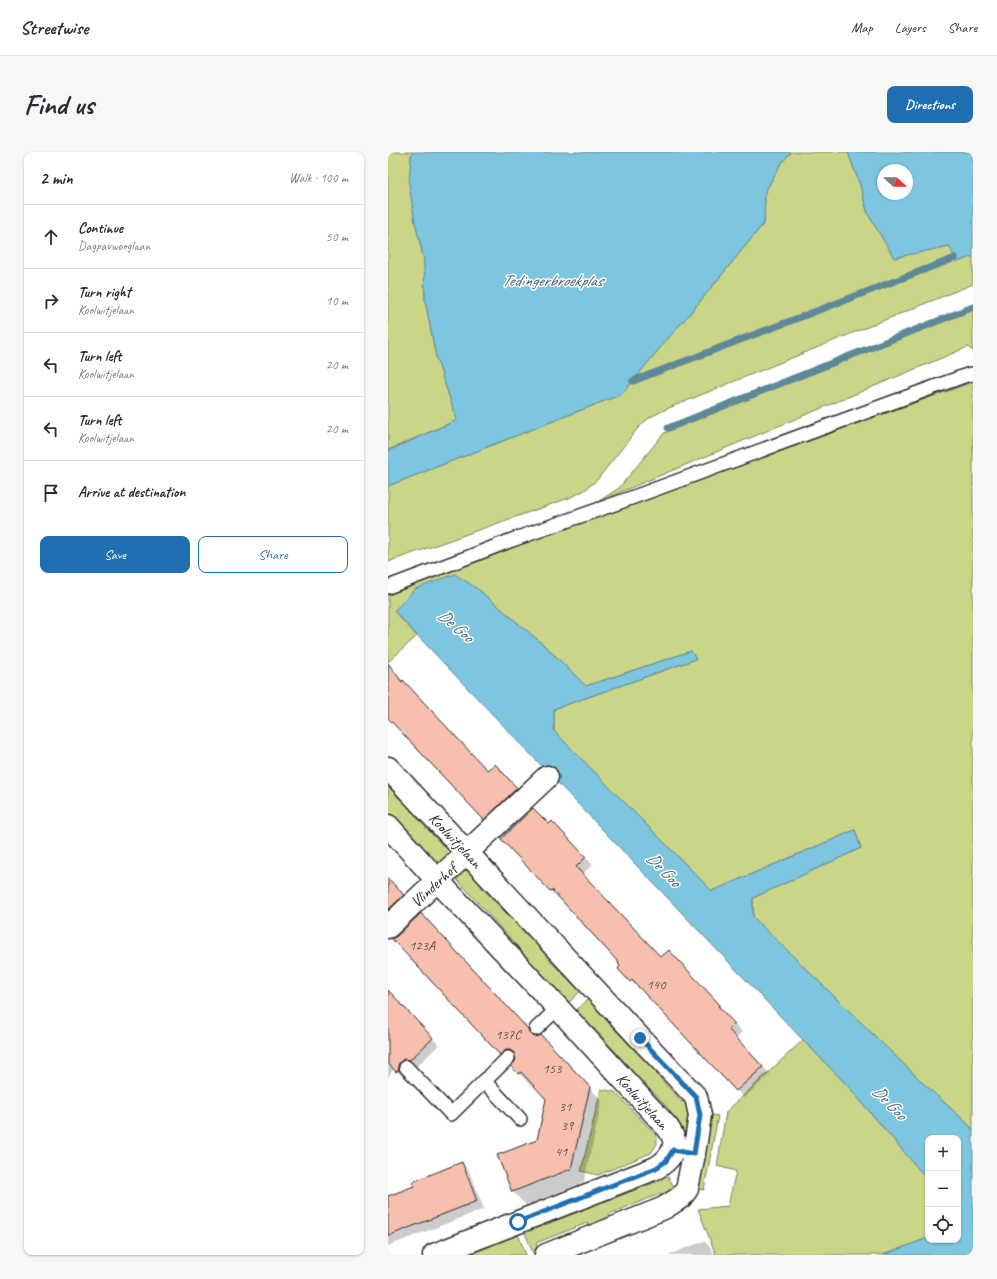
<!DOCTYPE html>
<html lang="en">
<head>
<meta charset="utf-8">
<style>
  body { margin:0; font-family:Caveat,sans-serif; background:#f7f7f7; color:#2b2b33 }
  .controls { position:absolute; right:12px; bottom:12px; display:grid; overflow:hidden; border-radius:8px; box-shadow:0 1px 3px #0004 }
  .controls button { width:36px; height:36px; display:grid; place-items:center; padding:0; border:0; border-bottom:1px solid #e1e1e2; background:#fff; color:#2b2b33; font:20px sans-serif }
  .compass { position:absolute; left:489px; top:12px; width:36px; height:36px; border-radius:50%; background:#fff; box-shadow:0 1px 3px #0004; rotate:111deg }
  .stop { position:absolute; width:12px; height:12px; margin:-9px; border:3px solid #1f6fb2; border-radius:50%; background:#fff }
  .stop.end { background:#1f6fb2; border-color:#fff; box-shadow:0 1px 4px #0008 }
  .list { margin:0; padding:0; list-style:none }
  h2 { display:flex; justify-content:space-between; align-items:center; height:52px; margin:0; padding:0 16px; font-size:17px }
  h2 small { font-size:13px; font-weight:400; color:#7c7c81 }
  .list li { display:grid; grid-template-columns:26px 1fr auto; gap:12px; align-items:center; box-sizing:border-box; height:64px; padding:0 16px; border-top:1px solid #e1e1e2 }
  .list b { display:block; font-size:15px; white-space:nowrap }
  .list p { margin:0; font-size:13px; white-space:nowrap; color:#7c7c81 }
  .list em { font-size:13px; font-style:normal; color:#7c7c81 }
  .actions { display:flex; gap:8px; padding:12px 16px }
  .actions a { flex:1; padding:9px 0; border:1px solid #1f6fb2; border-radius:8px; text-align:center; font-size:14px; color:#1f6fb2 }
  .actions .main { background:#1f6fb2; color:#fff }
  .icon { flex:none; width:22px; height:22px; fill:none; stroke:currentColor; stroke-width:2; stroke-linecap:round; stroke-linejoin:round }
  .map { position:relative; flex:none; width:585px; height:1103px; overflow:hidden; border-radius:8px }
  header { display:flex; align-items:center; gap:24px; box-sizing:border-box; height:56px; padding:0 20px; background:#fff; border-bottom:1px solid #e1e1e2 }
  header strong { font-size:19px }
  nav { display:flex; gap:22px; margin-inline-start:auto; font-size:14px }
  .intro { display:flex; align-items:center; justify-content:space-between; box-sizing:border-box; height:96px; padding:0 24px }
  h1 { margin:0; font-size:28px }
  .button { padding:10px 18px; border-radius:8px; background:#1f6fb2; color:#fff; font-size:14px; font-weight:700 }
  main { display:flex; gap:24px; padding:0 24px }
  aside { flex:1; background:#fff; border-radius:8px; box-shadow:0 1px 3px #0004 }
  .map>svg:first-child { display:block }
  .green { fill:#cad588; stroke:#7a805a }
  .water { fill:#7ec6df; stroke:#5d8897; fill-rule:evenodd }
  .shadow { fill:#0003 }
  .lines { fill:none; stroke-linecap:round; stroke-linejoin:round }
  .stream { stroke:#5d8897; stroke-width:7 }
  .building { fill:#f7bfad; stroke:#2b2b2b }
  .lane-casing { stroke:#2b2b2b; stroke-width:16 }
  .street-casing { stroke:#2b2b2b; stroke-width:25 }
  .lane { stroke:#fff; stroke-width:13 }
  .street { stroke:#fff; stroke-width:22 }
  .route { stroke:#1f6fb2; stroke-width:5 }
  .labels { text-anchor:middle; stroke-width:3; stroke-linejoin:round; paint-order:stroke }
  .number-label { font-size:14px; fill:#5e504c }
  .street-label { font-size:16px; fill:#2b2b2b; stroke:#fff }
  .water-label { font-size:17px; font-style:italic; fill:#48616a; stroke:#fff }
</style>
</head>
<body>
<header>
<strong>Streetwise</strong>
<nav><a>Map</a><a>Layers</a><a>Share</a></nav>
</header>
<div class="intro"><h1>Find us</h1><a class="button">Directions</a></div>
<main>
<aside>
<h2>2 min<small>Walk · 100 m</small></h2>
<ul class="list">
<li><svg class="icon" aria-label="ahead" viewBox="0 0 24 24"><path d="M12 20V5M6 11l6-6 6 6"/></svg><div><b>Continue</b><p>Dagpauwooglaan</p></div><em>50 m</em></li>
<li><svg class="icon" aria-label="right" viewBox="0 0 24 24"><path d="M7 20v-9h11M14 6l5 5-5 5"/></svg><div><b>Turn right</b><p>Koolwitjelaan</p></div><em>10 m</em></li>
<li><svg class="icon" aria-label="left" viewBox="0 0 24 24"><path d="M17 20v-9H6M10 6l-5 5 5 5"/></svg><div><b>Turn left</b><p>Koolwitjelaan</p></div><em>20 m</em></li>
<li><svg class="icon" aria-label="left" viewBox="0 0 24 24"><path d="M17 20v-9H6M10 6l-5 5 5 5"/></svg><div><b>Turn left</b><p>Koolwitjelaan</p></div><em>20 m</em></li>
<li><svg class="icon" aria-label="arrive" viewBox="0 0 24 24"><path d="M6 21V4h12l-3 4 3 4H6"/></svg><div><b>Arrive at destination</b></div></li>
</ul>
<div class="actions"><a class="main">Save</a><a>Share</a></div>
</aside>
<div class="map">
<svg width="585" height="1103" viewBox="0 0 585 1103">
  <rect width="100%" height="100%" fill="#fff"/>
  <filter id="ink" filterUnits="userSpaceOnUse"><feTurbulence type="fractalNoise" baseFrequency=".025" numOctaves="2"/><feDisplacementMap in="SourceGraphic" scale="8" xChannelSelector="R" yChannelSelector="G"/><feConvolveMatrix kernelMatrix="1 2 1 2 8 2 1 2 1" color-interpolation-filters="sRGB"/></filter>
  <g filter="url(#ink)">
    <!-- green -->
    <path class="green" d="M0 0H25L23 4 26 65 36 108 37 147 48 205 69 268 0 298Z
      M403 0H460L472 33 480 62 506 105 562 94 569 110 585 104V132L276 258 261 266 250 276 209 328 197 338 181 346 0 410V334L234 242 281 185 305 158 376 71 377 40 392 13Z
      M585 158V199L580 195 211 349 231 336 276 281Z
      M582 231 585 233V978L580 972 537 933 365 766V746L473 696 467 678 324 739 166 580V557L308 507 303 499 198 534 158 495 91 438 6 459 29 484 0 510V443L63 417Z
      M0 634 12 647 17 642 34 661 29 666 54 693 60 688 72 701 51 721 39 708 43 704 18 676 13 681 0 667Z
      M79 708 98 730 93 735 142 786 147 782 166 802 161 808 186 833 191 829 197 835 176 855 170 849 175 844 150 818 146 822 126 802 131 796 64 722Z
      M205 843 222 862 217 867 257 909 262 904 273 917 268 922 294 950 299 945 303 952 298 984H294L277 964 282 958 257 932 251 937 239 923 244 918 206 876 201 881 183 862Z
      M415 888 459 933 540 1028V1086L495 1103H328L310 1057 340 1054 348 1019 329 1014 338 960Z
      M213 937 227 940 267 982 269 987V992L263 1001 210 1023 193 1019Z
      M319 962 330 964 316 1038 306 1036Z
      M276 1019 289 1039 275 1049 272 1042 221 1062 224 1070 202 1079 199 1071 148 1091 150 1098 145 1101 134 1073 140 1071 143 1078 195 1058 193 1051 213 1043 216 1050 268 1030 265 1022Z
      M128 1077 138 1103H80L103 1094 101 1087Z"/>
    <!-- water -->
    <path class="water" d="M25 0H403L392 13 377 40 376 71 305 158 281 185 234 242 0 334V299L69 268 48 205 37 147 36 108 26 65 21 32 23 4Z
      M460 0H585V104L569 110 561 94 506 106 480 62 472 33ZM495 18H519V42H495Z
      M67 422 91 438 158 495 198 534 303 499 308 507 166 557V579L324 739 467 678 473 696 365 746V765L537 933 580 972 585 978V1103H495L540 1086V1088H570V986H540V1028L459 933 415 888 6 459 27 437Z"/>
    <!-- shadow -->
    <path class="shadow" d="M5 519 99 620H114L136 644 104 674 0 564V524Z
      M161 673 172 677 205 713 194 722 274 806 288 807 338 861 337 862 354 880 348 886 382 922 356 946 252 835 250 836 243 829 233 814V811L171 745 170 746 163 739 114 686Z
      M0 727 28 757 0 780Z
      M46 776 148 885 166 897 214 949 196 1030 138 1053 125 1040 111 1004 150 989 159 947 146 932 144 935 113 902Z
      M0 839 51 893 29 914H24L17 920V925L16 926 6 916 0 926Z
      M74 1012 81 1019 96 1057 0 1094V1045L27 1034Z
      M316 1089 323 1096 326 1103H280Z"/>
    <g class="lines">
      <!-- stream -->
      <path class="stream" d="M245 229 567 106
        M280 276 585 155"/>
    </g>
    <!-- building -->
    <path class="building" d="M0 511 14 530 15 528 99 618 107 612 129 636 96 668 0 566Z
      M145 656 161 672 164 669 198 705 188 715 273 805 281 798 332 853 330 854 347 872 341 878 375 915 348 939 244 828 242 830 230 817 232 814 230 812 231 811 164 738 162 739 113 687Z
      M0 726 16 743 0 758Z
      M33 761 140 877 143 883 146 885 153 883 202 935 183 1017 124 1040 109 1003 149 988 158 947 133 920 130 922 123 914 128 908 126 901 122 898H118L112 903 4 787 9 784Z
      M0 838 45 886 22 908 16 907 13 909 10 913 11 918 8 920 0 911Z
      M74 1010 89 1049 0 1084V1044L26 1034 24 1030Z"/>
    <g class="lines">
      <!-- lane casing -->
      <g class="lane-casing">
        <path id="lane" d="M0 435 83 404 124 388 232 350 579 223 585 222
          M148 877 170 856
          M18 915 63 962 120 906
          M96 929 132 967"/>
      </g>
      <!-- street casing -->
      <g class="street-casing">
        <path id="street" d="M0 616 252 886 308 945 312 963 306 1002 299 1037 293 1045 276 1056 158 1103
          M0 674 49 728 170 856 280 976C282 979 285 984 286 988 288 1001 278 1010 268 1016L46 1103
          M0 775 159 625"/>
      </g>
      <!-- lane -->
      <use href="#lane" class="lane"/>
      <!-- street -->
      <use href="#street" class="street"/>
    </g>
  </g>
  <g class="lines" filter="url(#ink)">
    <!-- route -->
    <path class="route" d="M130 1070 268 1016 278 1009 285 998 306 1002 312 963 308 945 252 886"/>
  </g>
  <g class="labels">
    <!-- number labels -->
    <g class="number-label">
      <text x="34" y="798">123A</text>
      <text x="268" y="837">140</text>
      <text x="120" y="887">137C</text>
      <text x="164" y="921">153</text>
      <text x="177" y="959">31</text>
      <text x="179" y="978">39</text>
      <text x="173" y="1004">41</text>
    </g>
    <!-- street labels -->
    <g class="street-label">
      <text transform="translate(68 688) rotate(47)" y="6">Koolwitjelaan</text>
      <text transform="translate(45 733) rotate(-43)" y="6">Vlinderhof</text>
      <text transform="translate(255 949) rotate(48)" y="6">Koolwitjelaan</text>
    </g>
    <!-- water labels -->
    <g class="water-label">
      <text x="164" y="134">Tedingerbroekplas</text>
      <text transform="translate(68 473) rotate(41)" y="6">De Goo</text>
      <text transform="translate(276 717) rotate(46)" y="6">De Goo</text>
      <text transform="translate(502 950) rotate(46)" y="6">De Goo</text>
    </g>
  </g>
</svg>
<div class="controls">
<button>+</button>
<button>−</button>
<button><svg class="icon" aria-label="locate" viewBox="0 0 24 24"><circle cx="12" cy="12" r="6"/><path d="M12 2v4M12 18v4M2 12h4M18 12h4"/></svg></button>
</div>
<svg class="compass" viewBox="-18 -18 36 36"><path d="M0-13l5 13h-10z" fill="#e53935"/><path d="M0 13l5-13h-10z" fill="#7c7c81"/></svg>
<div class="stop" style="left:130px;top:1070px"></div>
<div class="stop end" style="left:252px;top:886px"></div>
</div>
</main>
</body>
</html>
